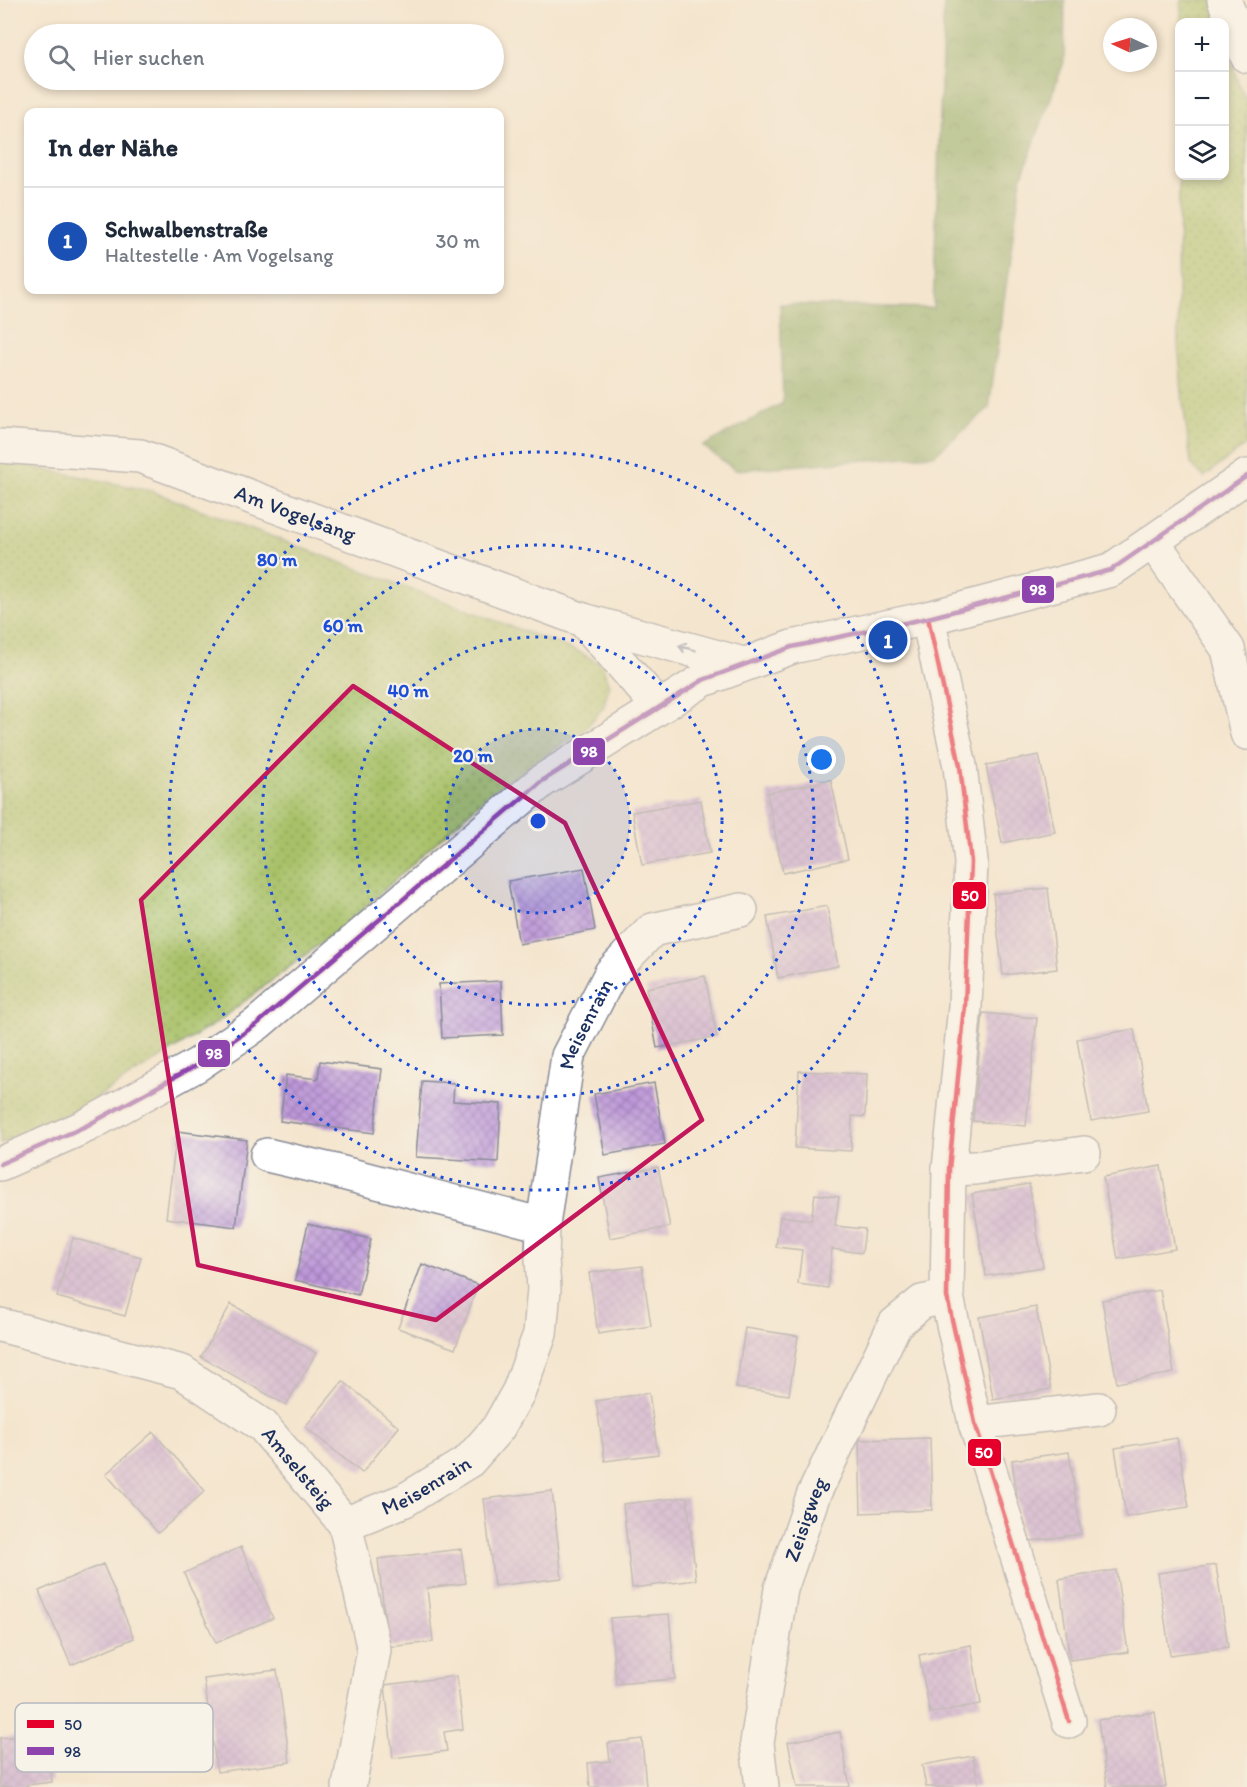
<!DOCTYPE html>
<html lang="de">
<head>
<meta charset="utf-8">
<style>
  body { margin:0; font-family:Itim,sans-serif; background:#f6f6f7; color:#1f2937 }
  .controls { position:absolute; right:18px; top:18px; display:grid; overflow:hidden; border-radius:12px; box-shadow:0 3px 9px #0003 }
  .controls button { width:54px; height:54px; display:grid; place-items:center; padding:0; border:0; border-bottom:2px solid #e0e1e3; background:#fff; color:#1f2937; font:30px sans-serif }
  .compass { position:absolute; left:1103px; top:18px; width:54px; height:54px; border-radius:50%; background:#fff; box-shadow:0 3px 9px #0003; rotate:274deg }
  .you { position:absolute; left:822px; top:760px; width:21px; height:21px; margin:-15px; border:4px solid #fff; border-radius:50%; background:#1a73e8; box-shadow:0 0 0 9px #1a73e833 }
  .badge { display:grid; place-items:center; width:39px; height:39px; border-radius:50%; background:#1a73e8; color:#fff; font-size:20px; font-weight:700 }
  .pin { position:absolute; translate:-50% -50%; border:3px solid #fff; box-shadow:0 2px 6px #0006 }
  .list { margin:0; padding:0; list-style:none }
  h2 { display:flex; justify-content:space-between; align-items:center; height:78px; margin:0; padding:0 24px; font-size:26px }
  h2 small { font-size:20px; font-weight:400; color:#747a83 }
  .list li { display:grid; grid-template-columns:39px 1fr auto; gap:18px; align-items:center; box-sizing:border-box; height:108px; padding:0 24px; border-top:2px solid #e0e1e3 }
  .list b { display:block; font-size:22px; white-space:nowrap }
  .list p { margin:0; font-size:20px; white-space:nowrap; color:#747a83 }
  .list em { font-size:20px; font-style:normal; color:#747a83 }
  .icon { flex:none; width:33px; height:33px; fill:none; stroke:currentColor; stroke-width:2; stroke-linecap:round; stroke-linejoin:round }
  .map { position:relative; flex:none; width:1247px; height:1787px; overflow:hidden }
  .search { position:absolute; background:#fff; box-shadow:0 3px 9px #0003; left:24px; top:24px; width:480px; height:66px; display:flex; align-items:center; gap:15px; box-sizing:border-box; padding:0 21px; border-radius:33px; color:#747a83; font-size:22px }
  .panel { position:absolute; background:#fff; box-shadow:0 3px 9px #0003; left:24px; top:108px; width:480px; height:186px; border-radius:12px }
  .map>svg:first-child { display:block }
  .grass { fill:url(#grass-dots); stroke:#627862; stroke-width:1.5 }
  .forest { fill:url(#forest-crowns); stroke:#506b5d; stroke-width:1.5 }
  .building { fill:url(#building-cross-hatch) }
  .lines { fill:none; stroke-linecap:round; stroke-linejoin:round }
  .minor-casing { stroke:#888a96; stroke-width:36 }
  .major-casing { stroke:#888a96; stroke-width:36 }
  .minor { stroke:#fff; stroke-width:33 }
  .major { stroke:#fff; stroke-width:33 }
  .bus-1-casing { stroke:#f7f3e8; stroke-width:9 }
  .bus-2-casing { stroke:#f7f3e8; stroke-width:9 }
  .bus-1 { stroke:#e4002b; stroke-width:4.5 }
  .bus-2 { stroke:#8e44ad; stroke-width:4.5 }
  .oneway { stroke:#8d97ae }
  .marked { fill:none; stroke:#c2185b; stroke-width:4.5; stroke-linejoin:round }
  .ring { fill:none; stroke:#1d4ed8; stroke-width:3; stroke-dasharray:3 6 }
  .labels { text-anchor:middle; stroke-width:4.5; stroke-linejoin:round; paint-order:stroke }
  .street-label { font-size:21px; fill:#1b2f5e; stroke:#f7f3e8 }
  .key { fill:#f7f3e8; stroke:#b5b8bf; stroke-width:1.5 }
  .key-label { font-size:16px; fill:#1b2f5e }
  .centre { fill:#1d4ed8; stroke:#f7f3e8; stroke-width:3 }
  .ring-label { font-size:18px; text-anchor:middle; font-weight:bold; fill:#1d4ed8; stroke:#f7f3e8; stroke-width:4.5; stroke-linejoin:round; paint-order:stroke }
  .line-badge { stroke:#f7f3e8; stroke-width:2 }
  .badge-label { font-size:16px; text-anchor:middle; font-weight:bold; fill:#fff }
</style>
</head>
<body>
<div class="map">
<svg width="1247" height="1787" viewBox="0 0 1247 1787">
  <defs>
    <pattern id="grass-dots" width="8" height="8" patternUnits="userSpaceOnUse" patternTransform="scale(1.5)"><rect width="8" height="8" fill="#a8c167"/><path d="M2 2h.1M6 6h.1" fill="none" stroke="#889d58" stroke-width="1.8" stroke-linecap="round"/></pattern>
    <pattern id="forest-crowns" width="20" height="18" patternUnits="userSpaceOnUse" patternTransform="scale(1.5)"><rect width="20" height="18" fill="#86a75c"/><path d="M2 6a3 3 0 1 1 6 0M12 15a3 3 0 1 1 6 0" fill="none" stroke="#6d884f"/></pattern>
    <pattern id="building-cross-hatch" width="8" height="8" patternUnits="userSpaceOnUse" patternTransform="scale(1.5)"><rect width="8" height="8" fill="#be98d9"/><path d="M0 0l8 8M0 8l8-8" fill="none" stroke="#9a7cb3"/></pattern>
  </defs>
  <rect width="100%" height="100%" fill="#f7f3e8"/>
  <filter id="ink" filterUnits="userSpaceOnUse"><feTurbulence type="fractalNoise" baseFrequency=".0167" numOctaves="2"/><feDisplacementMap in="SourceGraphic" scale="12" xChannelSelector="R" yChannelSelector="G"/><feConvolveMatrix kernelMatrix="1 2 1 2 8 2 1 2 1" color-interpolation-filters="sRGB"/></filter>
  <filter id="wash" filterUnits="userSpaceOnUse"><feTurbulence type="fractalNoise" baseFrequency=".008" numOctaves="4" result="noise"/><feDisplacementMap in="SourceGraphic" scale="24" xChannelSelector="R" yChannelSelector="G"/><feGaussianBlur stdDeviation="1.35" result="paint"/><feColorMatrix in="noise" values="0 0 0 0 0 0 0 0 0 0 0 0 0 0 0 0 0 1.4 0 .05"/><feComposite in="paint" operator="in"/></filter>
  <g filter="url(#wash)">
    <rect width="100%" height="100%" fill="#f4e5ce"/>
    <!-- grass -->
    <path class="grass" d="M1181 0H1212L1219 22H1181Z
      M1225 40 1238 82 1247 102V444L1204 477 1191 464 1182 395 1178 340 1179 144 1180 176H1224Z
      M0 460 151 491 579 652 603 665 609 687 603 708 585 729 489 794 351 920 216 1023 77 1110 0 1144Z"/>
    <!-- forest -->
    <path class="forest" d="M944 0H1065L1064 62 1021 179 989 408 934 455 735 470 703 446 783 403 780 304 933 308Z"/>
    <g id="blocks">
      <!-- building -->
      <path class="building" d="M1039 755 1055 832 1002 843 986 765Z
        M831 780 848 859 783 873 767 793Z
        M701 800 710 853 642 865 632 812Z
        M584 868 595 930 519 944 508 881Z
        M1048 888 1057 969 1003 975 993 894Z
        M827 906 838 966 778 978 767 917Z
        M705 976 717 1037 657 1048 646 988Z
        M501 981 503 1035 442 1038 439 984Z
        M983 1013 1037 1018 1026 1126 973 1121Z
        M1134 1029 1148 1111 1091 1121 1077 1039Z
        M320 1061 382 1069 374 1133 280 1121 286 1075 318 1079Z
        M799 1071 867 1074 865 1117 852 1116 851 1151 795 1148Z
        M422 1081 454 1083 453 1101 501 1104 498 1162 416 1157Z
        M654 1083 665 1144 605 1155 594 1094Z
        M177 1131 247 1140 236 1227 166 1218Z
        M1161 1166 1175 1249 1118 1259 1103 1177Z
        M658 1167 670 1227 610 1238 599 1178Z
        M1029 1184 1043 1267 986 1276 972 1194Z
        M815 1194 839 1197 835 1226 865 1229 862 1253 832 1249 828 1288 798 1284 802 1250 776 1247 780 1216 811 1220Z
        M308 1224 371 1239 358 1295 295 1280Z
        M73 1238 141 1257 125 1316 57 1297Z
        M422 1264 478 1285 455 1349 398 1328Z
        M642 1266 651 1326 598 1334 589 1273Z
        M1160 1290 1174 1373 1117 1383 1102 1300Z
        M231 1304 316 1353 286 1405 201 1357Z
        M1036 1307 1051 1389 993 1399 979 1317Z
        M745 1328 798 1336 789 1395 736 1388Z
        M343 1381 399 1427 362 1473 305 1427Z
        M649 1393 658 1454 605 1461 596 1401Z
        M153 1432 205 1491 158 1533 106 1474Z
        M930 1438 932 1510 861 1513 859 1440Z
        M1177 1438 1189 1507 1126 1517 1115 1448Z
        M1069 1452 1081 1534 1023 1542 1012 1460Z
        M552 1491 562 1578 494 1586 484 1499Z
        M687 1497 696 1580 632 1588 623 1504Z
        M241 1547 273 1618 216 1643 184 1573Z
        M461 1549 466 1583 427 1588 433 1642 388 1647 378 1559Z
        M103 1564 134 1638 71 1665 39 1591Z
        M1216 1565 1228 1647 1170 1655 1158 1573Z
        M1116 1570 1128 1652 1070 1660 1059 1579Z
        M669 1614 675 1679 616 1684 610 1618Z
        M971 1645 981 1704 930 1713 919 1655Z
        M277 1670 290 1762 217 1772 204 1679Z
        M457 1676 463 1729 444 1732 447 1751 393 1758 385 1685Z
        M1155 1712 1166 1787H1107L1098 1720Z
        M840 1732 850 1787H797L788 1742Z
        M46 1733 52 1782 26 1785 27 1787H0V1738Z
        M642 1739 646 1787H590L588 1763 610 1761 608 1743Z
        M973 1756 979 1787H926L922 1765Z"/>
    </g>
  </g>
  <g filter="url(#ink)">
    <use href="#blocks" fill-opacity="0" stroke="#888a96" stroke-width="1.5"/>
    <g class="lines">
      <!-- minor casing -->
      <g class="minor-casing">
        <g id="minor">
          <path id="s1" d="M0 446 140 456 583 620 743 664"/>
          <path d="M1153 542 1228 649 1247 733"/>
          <path d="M928 618 960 766 971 862 965 1006 949 1169 947 1297 975 1423 1069 1721"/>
          <path d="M583 620 659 707"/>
          <path d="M267 1155 331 1170 543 1225"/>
          <path d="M0 1164 86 1126 197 1065 257 1024 542 781 703 680 792 647 928 618 1111 570 1247 476"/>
          <path d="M949 1169 975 1168 1084 1153"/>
          <path id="s2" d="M0 1325 182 1372 263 1426 345 1524 374 1650 349 1787"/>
          <path d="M975 1423 1099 1409"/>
          <path id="s3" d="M345 1524 405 1500 469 1461 498 1428 519 1391 540 1334 544 1289 542 1259 543 1225 568 1056 611 973 652 930 741 910"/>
          <path id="s4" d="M762 1787 757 1743 781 1589 813 1496 895 1324 922 1302 947 1297"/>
        </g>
      </g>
      <!-- major casing -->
      <g class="major-casing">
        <path id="major" d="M1224 0 1247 56"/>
      </g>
      <!-- minor -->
      <use href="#minor" class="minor"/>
      <!-- major -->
      <use href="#major" class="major"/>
      <!-- bus-1 casing -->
      <g class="bus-1-casing">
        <path id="bus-1" d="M928 618 960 766 971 862 965 1006 949 1169 947 1297 975 1423 1069 1721"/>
      </g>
      <!-- bus-2 casing -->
      <g class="bus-2-casing">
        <path id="bus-2" d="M0 1164 86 1126 197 1065 257 1024 542 781 703 680 792 647 928 618 1111 570 1247 476"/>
      </g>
      <!-- bus-1 -->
      <use href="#bus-1" class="bus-1"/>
      <!-- bus-2 -->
      <use href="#bus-2" class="bus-2"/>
    </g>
    <!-- one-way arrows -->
    <defs><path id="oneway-shaft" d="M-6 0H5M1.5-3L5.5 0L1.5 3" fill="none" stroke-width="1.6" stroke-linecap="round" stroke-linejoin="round" transform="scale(1.5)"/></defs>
    <use class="oneway" href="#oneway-shaft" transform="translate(687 648) rotate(-165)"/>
  </g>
  <!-- marked area -->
  <path d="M0 0H1247V1787H0ZM353 686 565 823 702 1120 436 1320 198 1265 141 900Z" fill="#f4e5ce" fill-opacity=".55" fill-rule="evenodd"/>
  <path class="marked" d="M353 686 565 823 702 1120 436 1320 198 1265 141 900Z"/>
  <!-- distance rings -->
  <circle cx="538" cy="821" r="92" fill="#1d4ed8" fill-opacity=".12"/>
  <g class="ring">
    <circle cx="538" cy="821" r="92"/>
    <circle cx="538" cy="821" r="184"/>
    <circle cx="538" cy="821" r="276"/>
    <circle cx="538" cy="821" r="369"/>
  </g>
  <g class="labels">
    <!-- street labels -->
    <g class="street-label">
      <text dy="7" stroke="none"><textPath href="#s1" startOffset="306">Am Vogelsang</textPath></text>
      <text dy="7" stroke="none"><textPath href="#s3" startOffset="603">Meisenrain</textPath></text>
      <text dy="7" stroke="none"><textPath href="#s2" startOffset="340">Amselsteig</textPath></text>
      <text dy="7" stroke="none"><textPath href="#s3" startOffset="90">Meisenrain</textPath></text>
      <text dy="7" stroke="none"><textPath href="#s4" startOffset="274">Zeisigweg</textPath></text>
    </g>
  </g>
  <!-- legend -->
  <rect x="15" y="1703" width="198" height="69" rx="9" class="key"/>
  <rect x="27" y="1720" width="27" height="8" fill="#e4002b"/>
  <rect x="27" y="1747" width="27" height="8" fill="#8e44ad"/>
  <g class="key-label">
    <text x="64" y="1730">50</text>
    <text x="64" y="1757">98</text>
  </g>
  <circle cx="538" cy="821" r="9" class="centre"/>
  <g class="ring-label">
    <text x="277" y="566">80 m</text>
    <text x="343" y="632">60 m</text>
    <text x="408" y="697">40 m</text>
    <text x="473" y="762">20 m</text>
  </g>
  <g class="line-badge">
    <rect x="1021" y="575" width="34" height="29" rx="6" fill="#8e44ad"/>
    <rect x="572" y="737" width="34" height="29" rx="6" fill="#8e44ad"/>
    <rect x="952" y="881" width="35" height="29" rx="6" fill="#e4002b"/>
    <rect x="197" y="1039" width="34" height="29" rx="6" fill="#8e44ad"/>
    <rect x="967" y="1438" width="35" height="29" rx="6" fill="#e4002b"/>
  </g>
  <g class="badge-label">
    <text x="1038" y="595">98</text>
    <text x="589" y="757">98</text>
    <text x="970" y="901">50</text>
    <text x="214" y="1059">98</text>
    <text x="984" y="1458">50</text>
  </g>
</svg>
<div class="controls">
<button>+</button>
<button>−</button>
<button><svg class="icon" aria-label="layers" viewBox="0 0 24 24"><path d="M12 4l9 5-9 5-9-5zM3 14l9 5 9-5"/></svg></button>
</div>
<svg class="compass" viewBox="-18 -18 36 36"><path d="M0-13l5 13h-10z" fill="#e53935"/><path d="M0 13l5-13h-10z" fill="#747a83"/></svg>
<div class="you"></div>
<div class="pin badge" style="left:888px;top:640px;background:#1a4fb4">1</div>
<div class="search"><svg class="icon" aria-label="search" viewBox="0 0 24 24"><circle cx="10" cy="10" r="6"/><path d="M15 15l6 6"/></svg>Hier suchen</div>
<section class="panel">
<h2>In der Nähe<small></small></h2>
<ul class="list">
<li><span class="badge" style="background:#1a4fb4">1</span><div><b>Schwalbenstraße</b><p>Haltestelle · Am Vogelsang</p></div><em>30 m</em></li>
</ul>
</section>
</div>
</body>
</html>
